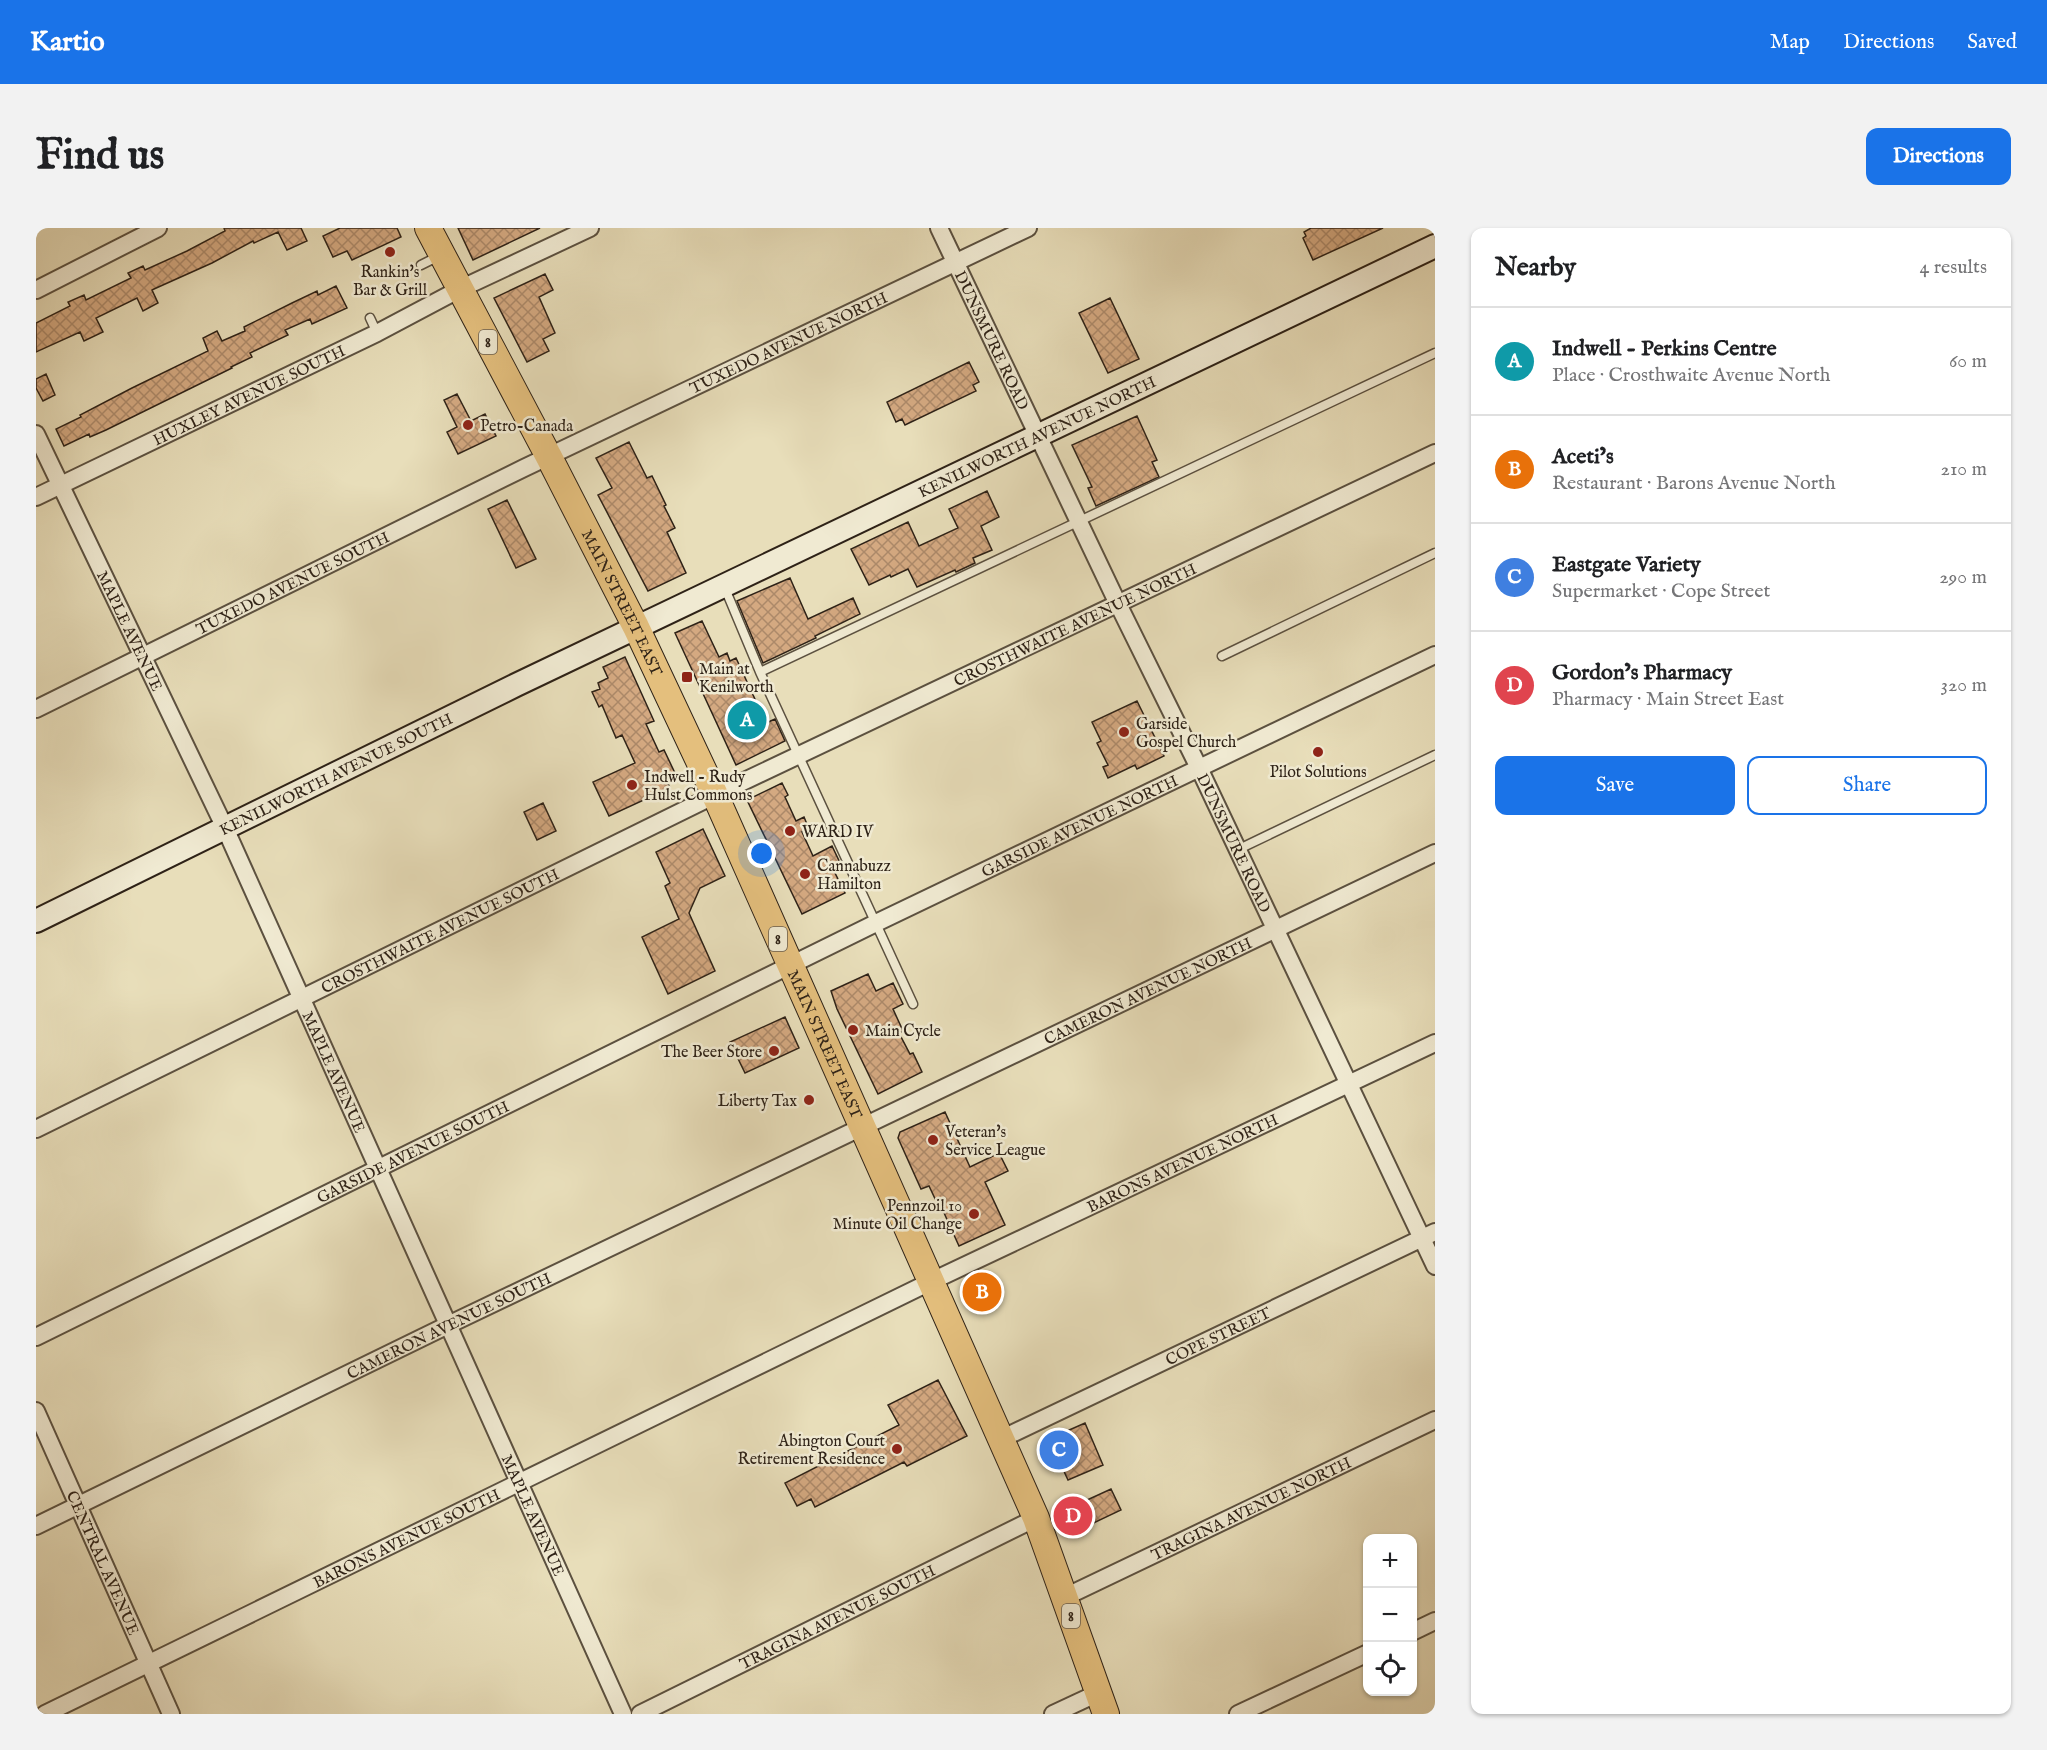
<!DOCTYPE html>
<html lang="en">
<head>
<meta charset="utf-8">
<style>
  body { margin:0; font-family:"IM FELL English",serif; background:#f2f2f2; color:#202124 }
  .controls { position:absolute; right:18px; bottom:18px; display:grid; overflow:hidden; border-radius:12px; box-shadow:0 2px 4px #0004 }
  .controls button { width:54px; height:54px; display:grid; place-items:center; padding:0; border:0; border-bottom:2px solid #e0e0e0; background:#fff; color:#202124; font:30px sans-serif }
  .you { position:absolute; left:726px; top:626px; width:21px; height:21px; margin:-15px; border:4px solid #fff; border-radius:50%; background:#1a73e8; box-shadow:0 0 0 9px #1a73e833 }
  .badge { display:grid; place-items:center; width:39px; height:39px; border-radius:50%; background:#1a73e8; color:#fff; font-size:20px; font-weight:700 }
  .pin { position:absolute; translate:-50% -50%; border:3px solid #fff; box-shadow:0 2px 6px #0006 }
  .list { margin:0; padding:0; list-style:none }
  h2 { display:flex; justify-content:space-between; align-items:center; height:78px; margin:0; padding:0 24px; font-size:26px }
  h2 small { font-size:20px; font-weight:400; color:#757577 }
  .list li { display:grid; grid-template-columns:39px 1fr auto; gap:18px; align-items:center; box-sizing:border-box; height:108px; padding:0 24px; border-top:2px solid #e0e0e0 }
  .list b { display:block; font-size:22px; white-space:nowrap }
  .list p { margin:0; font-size:20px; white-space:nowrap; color:#757577 }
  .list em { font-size:20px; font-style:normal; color:#757577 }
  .actions { display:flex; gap:12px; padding:18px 24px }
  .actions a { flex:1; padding:14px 0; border:2px solid #1a73e8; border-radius:12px; text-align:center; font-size:21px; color:#1a73e8 }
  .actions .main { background:#1a73e8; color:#fff }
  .icon { flex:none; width:33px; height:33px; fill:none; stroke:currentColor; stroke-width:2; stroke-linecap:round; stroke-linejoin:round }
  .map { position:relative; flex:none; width:1399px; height:1486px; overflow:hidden; border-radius:12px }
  header { display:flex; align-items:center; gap:36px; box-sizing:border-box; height:84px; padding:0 30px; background:#1a73e8; color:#fff }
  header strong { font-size:28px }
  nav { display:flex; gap:33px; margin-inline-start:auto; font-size:21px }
  .intro { display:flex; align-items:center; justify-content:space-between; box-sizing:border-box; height:144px; padding:0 36px }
  h1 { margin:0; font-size:42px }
  .button { padding:15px 27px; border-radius:12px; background:#1a73e8; color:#fff; font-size:21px; font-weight:700 }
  main { display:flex; gap:36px; padding:0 36px }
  aside { flex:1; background:#fff; border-radius:12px; box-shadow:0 2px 4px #0004 }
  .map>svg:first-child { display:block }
  .building { fill:url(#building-cross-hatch); stroke:#2e2217; stroke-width:1.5 }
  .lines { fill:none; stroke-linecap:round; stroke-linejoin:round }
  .service-casing { stroke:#5c5140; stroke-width:11 }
  .minor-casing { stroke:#5c5140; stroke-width:20 }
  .secondary-casing { stroke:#2e2217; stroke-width:26 }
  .primary-casing { stroke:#2e2217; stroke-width:28 }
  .service { stroke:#f0ead2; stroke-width:8 }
  .minor { stroke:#f0ead2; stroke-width:16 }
  .secondary { stroke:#f0ead2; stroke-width:22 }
  .primary { stroke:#e4bf7d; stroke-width:26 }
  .poi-dot { fill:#8f2418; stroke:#f0ead2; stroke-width:2 }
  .labels { text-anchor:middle; stroke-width:5; stroke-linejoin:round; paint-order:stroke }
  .shield { fill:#f0ead2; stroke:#685e4f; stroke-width:1.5 }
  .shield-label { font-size:15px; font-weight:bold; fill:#2e2217 }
  .poi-label { font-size:16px; fill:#2e2217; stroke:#f0ead2; text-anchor:start }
  .street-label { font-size:16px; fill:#2e2217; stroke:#f0ead2 }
</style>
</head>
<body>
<header>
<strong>Kartio</strong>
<nav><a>Map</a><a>Directions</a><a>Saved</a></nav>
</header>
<div class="intro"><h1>Find us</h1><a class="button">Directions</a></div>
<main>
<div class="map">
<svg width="1399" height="1486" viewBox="0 0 1399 1486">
  <defs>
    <pattern id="building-cross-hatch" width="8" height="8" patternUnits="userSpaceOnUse" patternTransform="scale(1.5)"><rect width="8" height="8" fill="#d4a981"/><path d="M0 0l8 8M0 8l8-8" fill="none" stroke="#ac8969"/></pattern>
  </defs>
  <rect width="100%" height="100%" fill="#e8deba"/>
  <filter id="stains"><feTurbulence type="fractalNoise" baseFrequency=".00333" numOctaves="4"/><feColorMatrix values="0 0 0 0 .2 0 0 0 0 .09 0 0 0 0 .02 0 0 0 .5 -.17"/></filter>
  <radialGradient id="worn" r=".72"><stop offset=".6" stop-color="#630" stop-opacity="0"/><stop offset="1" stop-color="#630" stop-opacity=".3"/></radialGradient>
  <!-- building -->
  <path class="building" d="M188 0H265L271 13 251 22 242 4 218 15 217 13 176 35 118 61 116 62 122 75 107 83 101 70 60 90 67 104 48 113 44 104 0 124V95L34 78 32 74 48 67 50 72 95 50 92 45 107 38 109 42 151 23 189 3Z
    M304 0H361L365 9 316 32 311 23 297 29 287 8Z
    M422 0H504L437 32Z
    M1275 0H1347L1277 32 1267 10 1270 8 1268 4Z
    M509 46 517 62 503 69 519 105 507 111 513 123 491 134 458 70Z
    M300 58 311 80 276 96 274 91 249 102 252 107 214 125 216 129 195 139 196 140 70 202 54 209 53 206 28 218 20 201 45 189 44 187 96 160 172 123 167 110 181 103 186 113 209 103 208 99 256 75 281 63 282 67Z
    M1074 70 1103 131 1072 145 1043 85Z
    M933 134 943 154 937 157 940 163 869 197 866 191 860 194 851 174Z
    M10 146 19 167 7 173 0 160V151Z
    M421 166 435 193 449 186 460 208 422 226 411 204 421 199 408 172Z
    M1101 188 1121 232 1116 234 1123 249 1060 278 1052 260 1056 259 1036 217Z
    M593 214 611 250 616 248 630 277 628 278 639 300 631 304 650 345 612 363 562 267 576 260 560 230Z
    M951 263 963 289 945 298 956 322 937 330 939 335 920 344 919 342 881 359 872 341 855 349 854 347 833 357 815 321 872 294 883 318 922 300 913 281Z
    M471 272 500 331 480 340 452 281Z
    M754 350 772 391 817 370 824 386 779 408 780 410 727 435 701 373Z
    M666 393 683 429 691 425 694 433 700 430 730 495 739 491 749 513 700 537 639 405Z
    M589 429 618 493 610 496 623 524 628 522 639 545 629 549 634 560 573 588 557 554 599 535 586 507 580 510 566 477 563 479 556 464 564 461 562 455 572 450 567 439Z
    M1101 473 1128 528 1101 541 1099 537 1072 550 1067 539 1072 537 1061 515 1065 513 1056 494Z
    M746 555 752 567 749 569 760 593 768 589 773 601 766 604 777 628 796 618 806 639 798 643 809 665 766 686 711 572Z
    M507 575 520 603 501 612 488 584Z
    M667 601 689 648 664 660 653 685 679 743 632 766 606 709 643 691 629 658 634 655 620 624Z
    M832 746 840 763 857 755 867 776 857 781 867 803 863 805 874 826 877 825 886 844 842 866 801 781 795 763Z
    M749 789 763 820 709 845 694 814Z
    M909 884 934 939 963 925 972 943 949 954 969 997 923 1018 904 976 902 977 893 958 885 961 862 910 864 904Z
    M902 1152 931 1208 871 1238 868 1234 779 1279 775 1271 761 1278 749 1255 863 1197 852 1177Z
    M1049 1195 1067 1237 1032 1252 1013 1211Z
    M1075 1261 1085 1282 1049 1299 1050 1302 1034 1309 1025 1284Z"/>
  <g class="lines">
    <!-- service casing -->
    <g class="service-casing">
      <path id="service" d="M385 37 403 28
        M334 90 341 105
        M688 358 724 444 877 776
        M1186 428 1399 325
        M724 444 1399 125
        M1201 622 1399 527"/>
    </g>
    <!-- minor casing -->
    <g class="minor-casing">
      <g id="minor">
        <path id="s1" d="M903 0 1082 376 1163 540 1399 1038"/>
        <path d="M0 62 122 0"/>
        <path id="s2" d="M0 206 189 600 587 1486"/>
        <path id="s3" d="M0 269 341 105 424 61 554 0"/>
        <path id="s4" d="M0 481 488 240 992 0"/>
        <path id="s5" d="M0 901 679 567 1399 225"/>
        <path id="s6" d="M0 1109 840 695 1399 427"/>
        <path id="s7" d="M0 1183 135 1486"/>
        <path id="s8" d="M965 1211 1399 1004"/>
        <path id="s9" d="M0 1298 412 1097 1399 625"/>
        <path id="s10" d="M1029 1369 1399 1192"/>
        <path d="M1376 1404 1399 1393"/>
        <path id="s11" d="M9 1486 894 1054 1399 815"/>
        <path id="s12" d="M604 1486 1000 1290"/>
        <path d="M1017 1486 1062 1465"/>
        <path d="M1202 1486 1332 1425"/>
      </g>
    </g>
    <!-- secondary casing -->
    <g class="secondary-casing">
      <g id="secondary">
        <path id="s13" d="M0 693 480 457 1399 18"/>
      </g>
    </g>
    <!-- primary casing -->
    <g class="primary-casing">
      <g id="primary">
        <path id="s14" d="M392 0 513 229 600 399 679 567 1000 1290 1070 1486"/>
      </g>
    </g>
    <!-- service -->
    <use href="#service" class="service"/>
    <!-- minor -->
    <use href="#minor" class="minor"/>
    <!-- secondary -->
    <use href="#secondary" class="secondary"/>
    <!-- primary -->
    <use href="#primary" class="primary"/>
  </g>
  <!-- markers -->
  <g class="poi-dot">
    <circle cx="354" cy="24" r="6"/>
    <circle cx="432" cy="197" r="6"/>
    <rect x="645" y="443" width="12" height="12" rx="3"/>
    <circle cx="1088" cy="504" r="6"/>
    <circle cx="1282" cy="524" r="6"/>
    <circle cx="596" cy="557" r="6"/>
    <circle cx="754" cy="603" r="6"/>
    <circle cx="769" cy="646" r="6"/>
    <circle cx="817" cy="802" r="6"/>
    <circle cx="738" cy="823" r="6"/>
    <circle cx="773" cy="872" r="6"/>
    <circle cx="897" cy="912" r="6"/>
    <circle cx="938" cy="986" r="6"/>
    <circle cx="861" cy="1221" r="6"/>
  </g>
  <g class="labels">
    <!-- shield labels -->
    <g class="shield">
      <rect x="443" y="102" width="18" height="24" rx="4.5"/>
      <rect x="733" y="699" width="18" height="24" rx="4.5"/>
      <rect x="1026" y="1376" width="18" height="24" rx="4.5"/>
    </g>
    <g class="shield-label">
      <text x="452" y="119">8</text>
      <text x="742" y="716">8</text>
      <text x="1035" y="1393">8</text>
    </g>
    <!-- poi labels -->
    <g class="poi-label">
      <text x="354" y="49" text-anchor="middle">Rankin's<tspan x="354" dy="18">Bar &amp; Grill</tspan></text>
      <text x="444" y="203">Petro-Canada</text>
      <text x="663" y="446">Main at<tspan x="663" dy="18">Kenilworth</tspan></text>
      <text x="1100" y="501">Garside<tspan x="1100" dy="18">Gospel Church</tspan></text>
      <text x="1282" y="549" text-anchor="middle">Pilot Solutions</text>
      <text x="608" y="554">Indwell - Rudy<tspan x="608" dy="18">Hulst Commons</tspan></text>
      <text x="766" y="609">WARD IV</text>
      <text x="781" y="643">Cannabuzz<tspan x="781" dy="18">Hamilton</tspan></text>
      <text x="829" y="808">Main Cycle</text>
      <text x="726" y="829" text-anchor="end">The Beer Store</text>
      <text x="761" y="878" text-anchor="end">Liberty Tax</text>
      <text x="909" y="909">Veteran's<tspan x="909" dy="18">Service League</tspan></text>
      <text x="926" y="983" text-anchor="end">Pennzoil 10<tspan x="926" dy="18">Minute Oil Change</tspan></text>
      <text x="849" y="1218" text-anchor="end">Abington Court<tspan x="849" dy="18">Retirement Residence</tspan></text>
    </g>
    <!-- street labels -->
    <g class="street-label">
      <text dy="6" stroke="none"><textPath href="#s1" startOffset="124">DUNSMURE ROAD</textPath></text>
      <text dy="6" stroke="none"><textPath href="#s4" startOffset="837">TUXEDO AVENUE NORTH</textPath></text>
      <text dy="6" stroke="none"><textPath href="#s3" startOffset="236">HUXLEY AVENUE SOUTH</textPath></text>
      <text dy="6" stroke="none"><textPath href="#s13" startOffset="1112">KENILWORTH AVENUE NORTH</textPath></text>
      <text dy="6" stroke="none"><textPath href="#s4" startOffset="286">TUXEDO AVENUE SOUTH</textPath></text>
      <text dy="6" stroke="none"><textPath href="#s14" startOffset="422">MAIN STREET EAST</textPath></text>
      <text dy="6" stroke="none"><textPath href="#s5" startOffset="1155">CROSTHWAITE AVENUE NORTH</textPath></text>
      <text dy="6" stroke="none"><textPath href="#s2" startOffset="218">MAPLE AVENUE</textPath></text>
      <text dy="6" stroke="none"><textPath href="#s13" startOffset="334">KENILWORTH AVENUE SOUTH</textPath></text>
      <text dy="6" stroke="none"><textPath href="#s6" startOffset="1162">GARSIDE AVENUE NORTH</textPath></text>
      <text dy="6" stroke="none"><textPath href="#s1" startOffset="682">DUNSMURE ROAD</textPath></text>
      <text dy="6" stroke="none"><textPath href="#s5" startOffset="450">CROSTHWAITE AVENUE SOUTH</textPath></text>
      <text dy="6" stroke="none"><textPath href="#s9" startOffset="1234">CAMERON AVENUE NORTH</textPath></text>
      <text dy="6" stroke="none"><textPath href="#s14" startOffset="908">MAIN STREET EAST</textPath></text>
      <text dy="6" stroke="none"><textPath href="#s2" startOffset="704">MAPLE AVENUE</textPath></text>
      <text dy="6" stroke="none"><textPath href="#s6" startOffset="420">GARSIDE AVENUE SOUTH</textPath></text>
      <text dy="6" stroke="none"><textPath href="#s11" startOffset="1264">BARONS AVENUE NORTH</textPath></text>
      <text dy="6" stroke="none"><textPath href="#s9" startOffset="459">CAMERON AVENUE SOUTH</textPath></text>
      <text dy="6" stroke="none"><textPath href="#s8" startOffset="240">COPE STREET</textPath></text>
      <text dy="6" stroke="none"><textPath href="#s10" startOffset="206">TRAGINA AVENUE NORTH</textPath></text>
      <text dy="6" stroke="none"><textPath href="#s2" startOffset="1190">MAPLE AVENUE</textPath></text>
      <text dy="6" stroke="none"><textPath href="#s11" startOffset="402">BARONS AVENUE SOUTH</textPath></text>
      <text dy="6" stroke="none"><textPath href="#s7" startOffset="166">CENTRAL AVENUE</textPath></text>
      <text dy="6" stroke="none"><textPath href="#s12" startOffset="220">TRAGINA AVENUE SOUTH</textPath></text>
    </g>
  </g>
  <rect width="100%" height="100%" filter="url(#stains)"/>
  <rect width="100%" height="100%" fill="url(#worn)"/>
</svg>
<div class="controls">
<button>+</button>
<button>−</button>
<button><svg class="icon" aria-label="locate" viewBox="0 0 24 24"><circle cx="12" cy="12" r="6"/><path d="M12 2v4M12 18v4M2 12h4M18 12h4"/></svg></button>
</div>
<div class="you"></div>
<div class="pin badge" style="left:711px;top:492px;background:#0f9aa8">A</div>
<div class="pin badge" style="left:946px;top:1064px;background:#e8710a">B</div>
<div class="pin badge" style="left:1023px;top:1222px;background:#3f7fe0">C</div>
<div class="pin badge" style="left:1037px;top:1288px;background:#e0444e">D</div>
</div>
<aside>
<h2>Nearby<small>4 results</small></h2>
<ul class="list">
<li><span class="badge" style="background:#0f9aa8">A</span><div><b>Indwell - Perkins Centre</b><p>Place · Crosthwaite Avenue North</p></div><em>60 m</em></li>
<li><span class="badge" style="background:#e8710a">B</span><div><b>Aceti’s</b><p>Restaurant · Barons Avenue North</p></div><em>210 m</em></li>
<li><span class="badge" style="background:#3f7fe0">C</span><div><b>Eastgate Variety</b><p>Supermarket · Cope Street</p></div><em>290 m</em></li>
<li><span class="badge" style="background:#e0444e">D</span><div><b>Gordon’s Pharmacy</b><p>Pharmacy · Main Street East</p></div><em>320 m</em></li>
</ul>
<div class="actions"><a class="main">Save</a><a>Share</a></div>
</aside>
</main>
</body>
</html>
